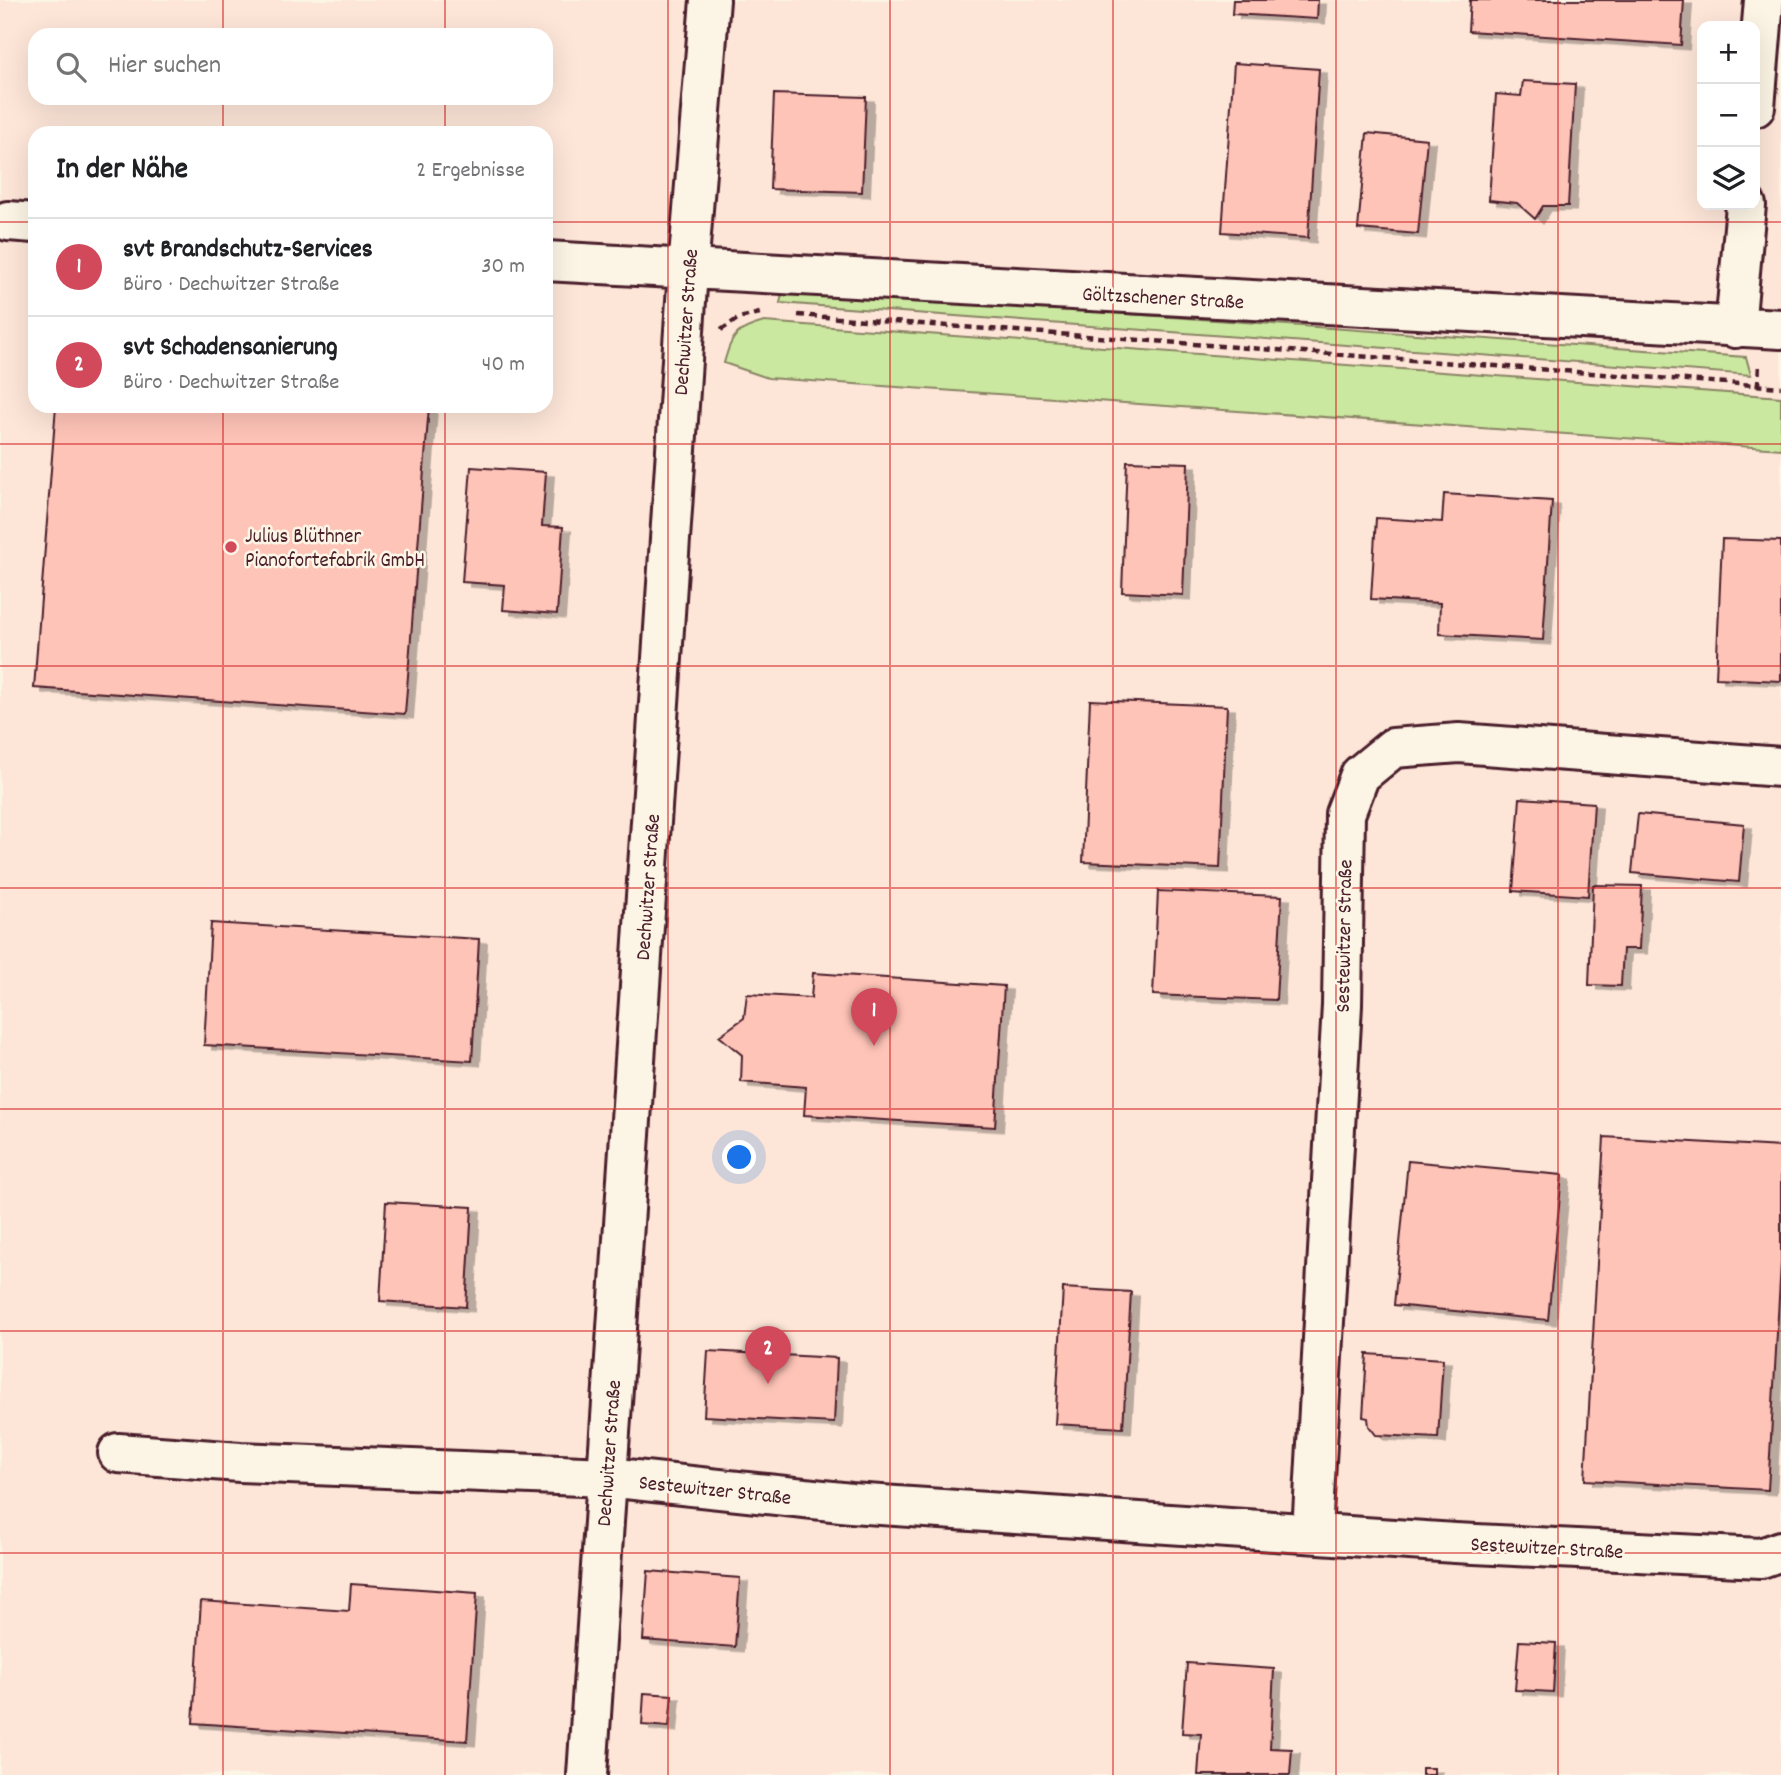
<!DOCTYPE html>
<html lang="de">
<head>
<meta charset="utf-8">
<style>
  body { margin:0; font-family:Dekko,sans-serif; background:#f6f6f6; color:#202124 }
  .controls { position:absolute; right:21px; top:21px; display:grid; overflow:hidden; border-radius:14px; box-shadow:0 7px 28px #0002 }
  .controls button { width:63px; height:63px; display:grid; place-items:center; padding:0; border:0; border-bottom:2px solid #e0e0e0; background:#fff; color:#202124; font:35px sans-serif }
  .you { position:absolute; left:740px; top:1158px; width:24px; height:24px; margin:-18px; border:5px solid #fff; border-radius:50%; background:#1a73e8; box-shadow:0 0 0 10px #1a73e833 }
  .badge { display:grid; place-items:center; width:46px; height:46px; border-radius:50%; background:#d1495b; color:#fff; font-size:23px; font-weight:700 }
  .pin { position:absolute; translate:-50% -58px; filter:drop-shadow(0 2px 4px #0008) }
  .pin::after { content:''; position:absolute; top:37px; width:24px; height:21px; background:inherit; clip-path:polygon(0 0,100% 0,50% 100%) }
  .list { margin:0; padding:0; list-style:none }
  h2 { display:flex; justify-content:space-between; align-items:center; height:91px; margin:0; padding:0 28px; font-size:30px }
  h2 small { font-size:23px; font-weight:400; color:#757577 }
  .list li { display:grid; grid-template-columns:46px 1fr auto; gap:21px; align-items:center; box-sizing:border-box; height:98px; padding:0 28px; border-top:2px solid #e0e0e0 }
  .list b { display:block; font-size:26px; white-space:nowrap }
  .list p { margin:0; font-size:23px; white-space:nowrap; color:#757577 }
  .list em { font-size:23px; font-style:normal; color:#757577 }
  .icon { flex:none; width:38px; height:38px; fill:none; stroke:currentColor; stroke-width:2; stroke-linecap:round; stroke-linejoin:round }
  .map { position:relative; flex:none; width:1781px; height:1775px; overflow:hidden }
  .search { position:absolute; background:#fff; box-shadow:0 7px 28px #0002; left:28px; top:28px; width:525px; height:77px; display:flex; align-items:center; gap:18px; box-sizing:border-box; padding:0 24px; border-radius:21px; color:#757577; font-size:26px }
  .panel { position:absolute; background:#fff; box-shadow:0 7px 28px #0002; left:28px; top:126px; width:525px; height:287px; border-radius:21px }
  .map>svg:first-child { display:block }
  .built { fill:#fde6d8; fill-rule:evenodd }
  .green { fill:#cae89f; stroke:#8a8465; stroke-width:2 }
  .building { fill:#ffc4b8; stroke:#4a1f2b; stroke-width:2; filter:url(#shadow) }
  .lines { fill:none; stroke-linecap:round; stroke-linejoin:round }
  .minor-casing { stroke:#4a1f2b; stroke-width:44 }
  .path { stroke:#4a1f2b; stroke-width:4.5; stroke-dasharray:7 5; stroke-linecap:butt }
  .minor { stroke:#fcf5e5; stroke-width:38 }
  .grid { fill:none; stroke:#d62828; stroke-width:2; stroke-opacity:0.55 }
  .poi-dot { fill:#d1495b; stroke:#fcf5e5; stroke-width:2.5 }
  .labels { text-anchor:middle; stroke-width:5; stroke-linejoin:round; paint-order:stroke }
  .street-label { font-size:21px; fill:#4a1f2b; stroke:#fcf5e5 }
  .poi-label { font-size:21px; fill:#4a1f2b; stroke:#fcf5e5; text-anchor:start }
</style>
</head>
<body>
<div class="map">
<svg width="1781" height="1775" viewBox="0 0 1781 1775">
  <defs>
    <filter id="shadow"><feDropShadow dx="8" dy="4.5" stdDeviation="0" flood-color="#0004"/></filter>
  </defs>
  <rect width="100%" height="100%" fill="#fcf5e5"/>
  <filter id="ink" filterUnits="userSpaceOnUse"><feTurbulence type="fractalNoise" baseFrequency=".0143" numOctaves="2"/><feDisplacementMap in="SourceGraphic" scale="14" xChannelSelector="R" yChannelSelector="G"/><feConvolveMatrix kernelMatrix="1 2 1 2 8 2 1 2 1" color-interpolation-filters="sRGB"/></filter>
  <g filter="url(#ink)">
    <!-- built -->
    <path class="built" d="M0 0H1781V1775H0ZM1702 26H1755V205H1702ZM35 35H546V98H35ZM35 133H546V406H35Z"/>
    <!-- green -->
    <path class="green" d="M783 290 1746 357 1751 375 780 303Z
      M764 322 1781 397V449L768 378 724 363C732 335 735 330 764 322Z"/>
    <!-- building -->
    <path class="building" d="M1233 0H1318L1317 19 1232 14Z
      M1470 0H1684L1681 45 1468 31Z
      M1234 63 1319 69 1308 238 1222 232Z
      M1523 81 1575 84 1568 206H1543L1535 219 1517 203 1489 200 1496 94 1521 96Z
      M774 94 866 97 862 192 770 189Z
      M1367 133 1427 139 1418 234 1358 229Z
      M56 406H429L405 714 34 688Z
      M1127 461 1188 463 1183 595 1122 592Z
      M471 467 546 472 542 526 563 527 557 614 503 610 505 585 462 582Z
      M1444 494 1552 501 1543 640 1439 634 1440 603 1371 599 1376 518 1442 522Z
      M1722 539 1781 541V681L1716 678Z
      M1090 700 1227 706 1220 868 1083 862Z
      M1520 798 1594 803 1588 896 1513 891Z
      M1638 814 1744 824 1739 882 1632 873Z
      M1593 885 1642 886 1639 949H1623L1621 986 1589 985Z
      M1158 891 1282 896 1276 1000 1153 995Z
      M211 923 479 939 472 1061 204 1045Z
      M813 973 1004 986 995 1127 804 1115 806 1087 741 1082 742 1055 719 1036 744 1018 747 994 811 998Z
      M1604 1137 1781 1147V1263L1768 1490 1585 1480Z
      M1408 1161 1562 1175 1548 1320 1394 1305Z
      M386 1202 472 1207 466 1307 380 1301Z
      M1063 1288 1131 1292 1123 1428 1055 1424Z
      M708 1351 837 1358 834 1423 704 1416Z
      M1367 1354 1443 1359 1438 1438 1376 1435 1369 1426 1368 1418 1363 1417Z
      M648 1571 740 1578 735 1647 643 1640Z
      M351 1584 477 1593 467 1741 193 1723 201 1601 349 1611Z
      M1519 1641 1556 1643 1553 1692 1515 1690Z
      M1187 1663 1274 1669 1270 1748 1292 1749 1290 1775H1198L1201 1734 1182 1733Z
      M644 1693 672 1695 669 1727 642 1725Z
      M1422 1768H1434V1775H1422Z"/>
    <g class="lines">
      <!-- minor casing -->
      <g class="minor-casing">
        <path id="minor" d="M1755 107 1764 0
          M8 221 35 223
          M546 261 1781 329
          M1735 328 1746 205
          M118 1453 240 1462 607 1477 851 1503 1455 1543 1761 1558 1781 1551
          M1312 1532 1342 1005 1345 814 1360 775 1393 748 1459 743 1781 767
          M587 1775 688 271 710 0"/>
      </g>
      <!-- path -->
      <path class="path" d="M798 315 1781 387
        M721 330 739 318 764 312
        M1758 386 1759 362"/>
      <!-- minor -->
      <use href="#minor" class="minor"/>
    </g>
  </g>
  <!-- grid -->
  <path class="grid" d="M223 0V35M445 0V35M668 0V1775M890 0V1775M1113 0V1775M1336 0V1775M1558 0V1775M223 98V133M445 98V133M0 222H35M546 222H1781M223 406V1775M445 406V1775M0 444H1781M0 666H1781M0 888H1781M0 1109H1781M0 1331H1781M0 1553H1781"/>
  <!-- markers -->
  <circle class="poi-dot" cx="231" cy="547" r="7"/>
  <g class="labels">
    <!-- street labels -->
    <g class="street-label">
      <text transform="translate(1163 297) rotate(3)" y="7">Göltzschener Straße</text>
      <text transform="translate(685 322) rotate(-86)" y="7">Dechwitzer Straße</text>
      <text transform="translate(647 887) rotate(-86)" y="7">Dechwitzer Straße</text>
      <text transform="translate(1343 936) rotate(-89)" y="7">Sestewitzer Straße</text>
      <text transform="translate(608 1453) rotate(-86)" y="7">Dechwitzer Straße</text>
      <text transform="translate(715 1489) rotate(6)" y="7">Sestewitzer Straße</text>
      <text transform="translate(1547 1547) rotate(3)" y="7">Sestewitzer Straße</text>
    </g>
    <!-- poi labels -->
    <g class="poi-label">
      <text x="245" y="542">Julius Blüthner<tspan x="245" dy="24">Pianofortefabrik GmbH</tspan></text>
    </g>
  </g>
</svg>
<div class="controls">
<button>+</button>
<button>−</button>
<button><svg class="icon" aria-label="layers" viewBox="0 0 24 24"><path d="M12 4l9 5-9 5-9-5zM3 14l9 5 9-5"/></svg></button>
</div>
<div class="you"></div>
<div class="pin badge" style="left:874px;top:1046px">1</div>
<div class="pin badge" style="left:768px;top:1384px">2</div>
<div class="search"><svg class="icon" aria-label="search" viewBox="0 0 24 24"><circle cx="10" cy="10" r="6"/><path d="M15 15l6 6"/></svg>Hier suchen</div>
<section class="panel">
<h2>In der Nähe<small>2 Ergebnisse</small></h2>
<ul class="list">
<li><span class="badge">1</span><div><b>svt Brandschutz-Services</b><p>Büro · Dechwitzer Straße</p></div><em>30 m</em></li>
<li><span class="badge">2</span><div><b>svt Schadensanierung</b><p>Büro · Dechwitzer Straße</p></div><em>40 m</em></li>
</ul>
</section>
</div>
</body>
</html>
